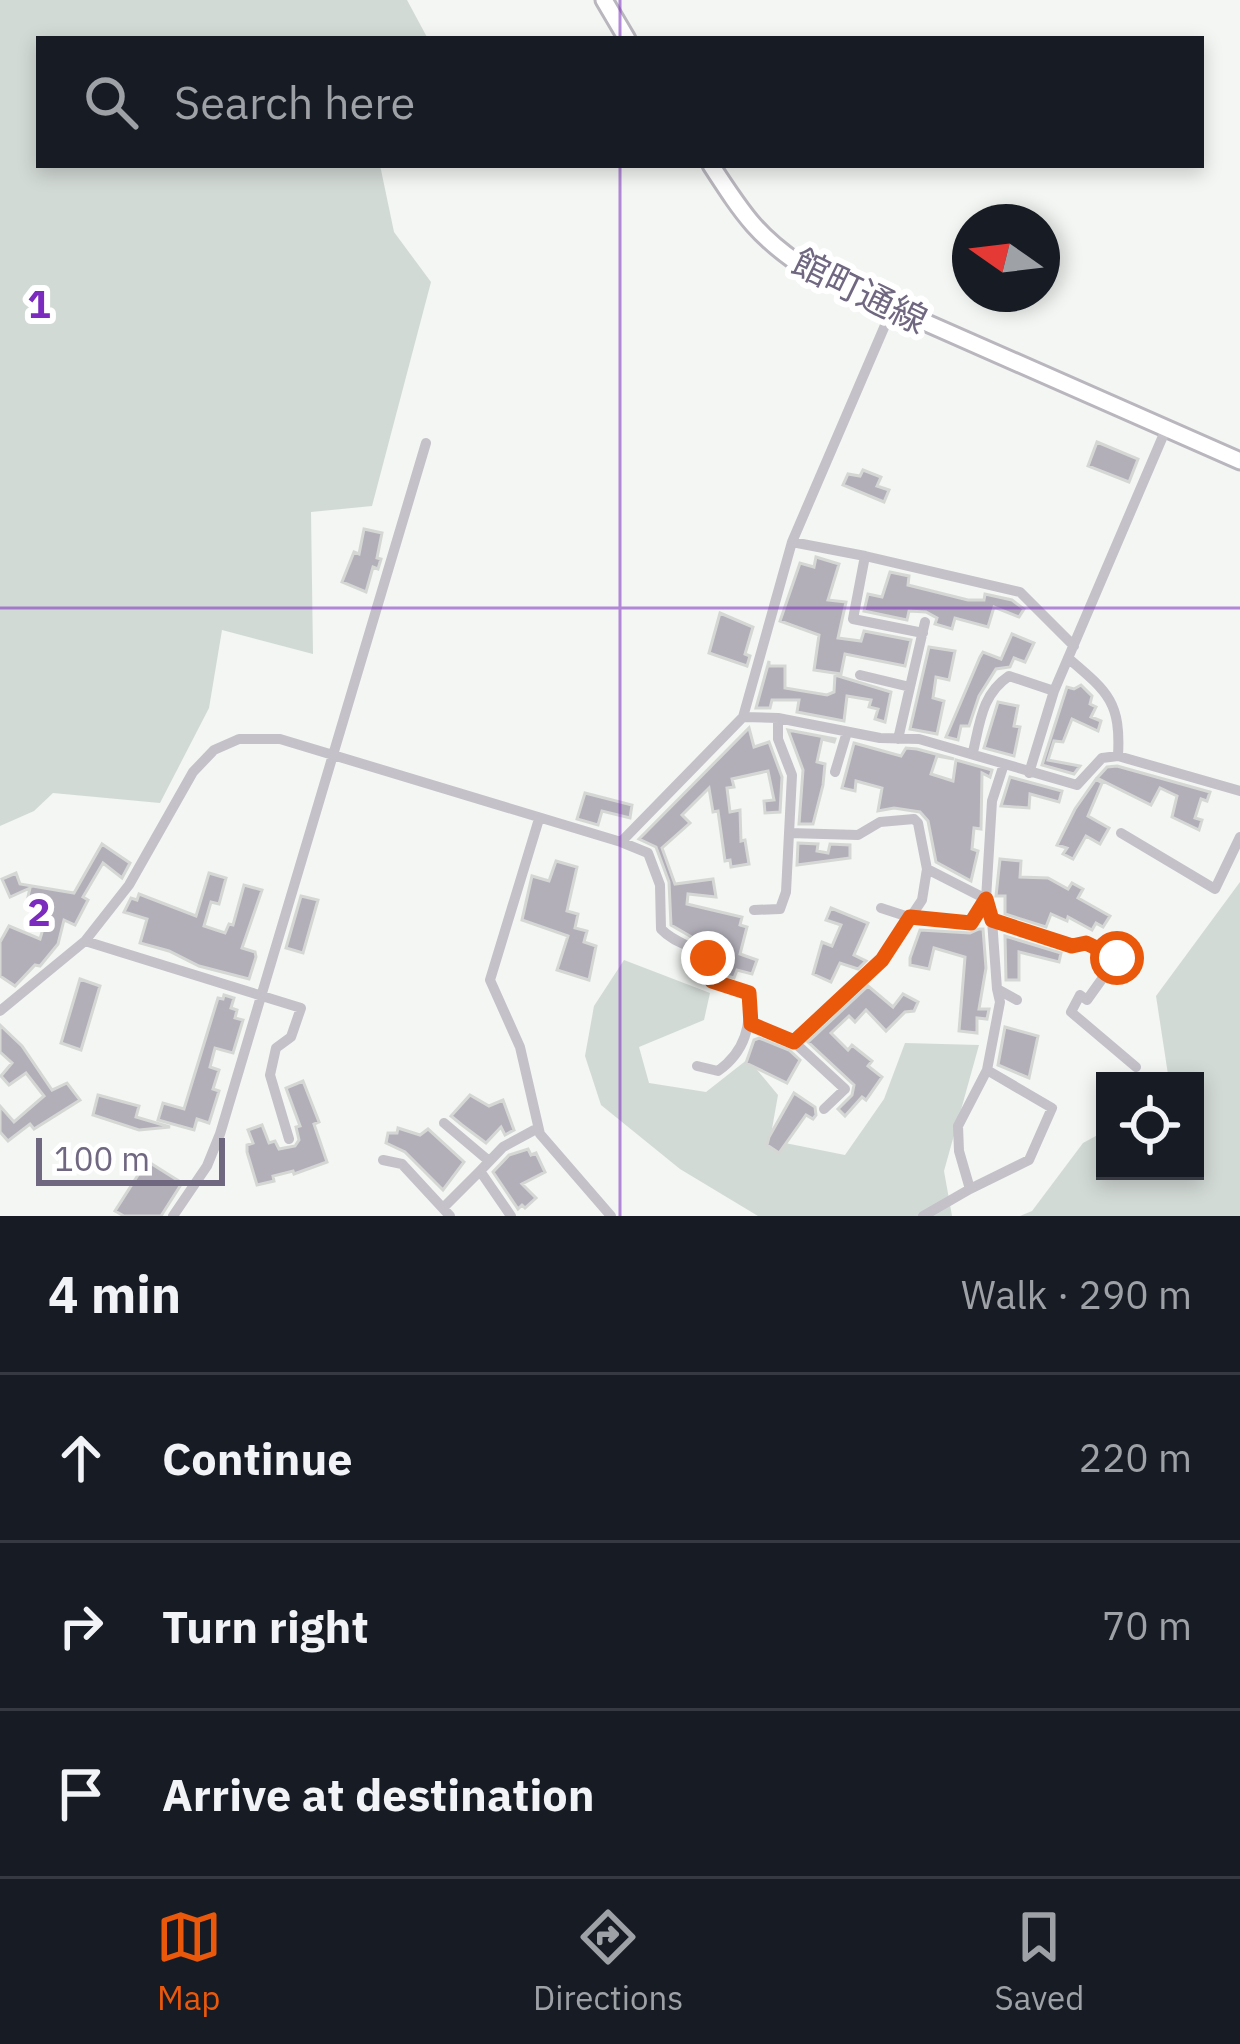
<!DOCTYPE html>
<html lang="en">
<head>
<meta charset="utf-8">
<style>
  body { margin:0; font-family:"IBM Plex Sans","Noto Sans JP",sans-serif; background:#242831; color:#f1f3f6 }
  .controls { position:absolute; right:36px; bottom:36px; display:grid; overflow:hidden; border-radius:0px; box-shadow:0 6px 18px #0003 }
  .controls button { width:108px; height:108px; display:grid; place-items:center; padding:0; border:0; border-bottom:3px solid #363941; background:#171b24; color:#f1f3f6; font:60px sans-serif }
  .compass { position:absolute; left:952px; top:204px; width:108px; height:108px; border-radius:50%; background:#171b24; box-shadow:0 6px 18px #0003; rotate:284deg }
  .scale { position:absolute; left:36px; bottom:30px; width:189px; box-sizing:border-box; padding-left:12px; border:6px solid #706781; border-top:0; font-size:33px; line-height:42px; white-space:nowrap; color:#706781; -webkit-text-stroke:9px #fff; paint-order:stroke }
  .stop { position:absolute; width:36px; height:36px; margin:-27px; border:9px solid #ea580c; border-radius:50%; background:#fff }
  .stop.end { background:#ea580c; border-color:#fff; box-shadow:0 3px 12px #0008 }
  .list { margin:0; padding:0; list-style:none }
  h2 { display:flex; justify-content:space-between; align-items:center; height:156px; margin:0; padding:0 48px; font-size:51px }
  h2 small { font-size:39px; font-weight:400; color:#9ea1a6 }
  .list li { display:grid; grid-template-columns:78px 1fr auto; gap:36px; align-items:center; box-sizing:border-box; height:168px; padding:0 48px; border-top:3px solid #363941 }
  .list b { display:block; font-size:45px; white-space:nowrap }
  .list em { font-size:39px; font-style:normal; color:#9ea1a6 }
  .icon { flex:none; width:66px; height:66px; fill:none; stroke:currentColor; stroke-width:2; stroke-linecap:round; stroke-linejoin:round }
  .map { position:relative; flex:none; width:1240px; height:1216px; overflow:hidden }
  .search { position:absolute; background:#171b24; box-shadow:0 6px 18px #0003; left:36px; right:36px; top:36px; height:132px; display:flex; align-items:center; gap:30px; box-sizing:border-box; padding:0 42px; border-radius:0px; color:#9ea1a6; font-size:45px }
  .sheet { height:660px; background:#171b24 }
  nav { display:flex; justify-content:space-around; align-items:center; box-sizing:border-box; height:168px; border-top:3px solid #363941; background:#171b24; font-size:33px; color:#9ea1a6 }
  nav a { display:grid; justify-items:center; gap:6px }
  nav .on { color:#ea580c }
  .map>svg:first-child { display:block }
  .green { fill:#d2dad6 }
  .building { fill:#b2afb9; stroke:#d5d7d5; stroke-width:3 }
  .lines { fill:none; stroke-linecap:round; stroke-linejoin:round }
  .secondary-casing { stroke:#b9b6be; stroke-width:21 }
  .minor { stroke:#c4c1c8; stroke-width:10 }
  .secondary { stroke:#fff; stroke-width:15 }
  .route { stroke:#ea580c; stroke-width:15 }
  .grid { fill:none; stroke:#7b2cbf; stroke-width:3; stroke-opacity:0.55 }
  .labels { text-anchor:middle; stroke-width:12; stroke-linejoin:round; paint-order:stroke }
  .street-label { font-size:36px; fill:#706781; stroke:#fff }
  .grid-label { font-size:39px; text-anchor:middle; font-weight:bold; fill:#7b2cbf; stroke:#fff; stroke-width:12; stroke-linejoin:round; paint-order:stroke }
</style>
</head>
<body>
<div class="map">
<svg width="1240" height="1216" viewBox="0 0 1240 1216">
  <rect width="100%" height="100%" fill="#f3f6f3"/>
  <!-- green -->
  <path class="green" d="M0 0H407L428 39H39V165H380L394 232 431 282 372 506 311 512 313 654 222 630 209 708 160 803 53 793 34 811 0 826Z
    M1240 882V1216H1020L1032 1211 1083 1143 1105 1131V1171H1195V1081H1169L1156 996Z
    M624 960 710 993 704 1020 639 1047 649 1083 706 1092 748 1059 778 1095 770 1140 845 1155 884 1099 905 1043 979 1045 944 1171 952 1216H758L680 1169 601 1105 585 1056 594 1006Z"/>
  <!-- building -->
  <path class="building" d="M1097 442 1138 459 1129 482 1088 466Z
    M863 470 881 477 877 486 889 490 884 502 843 485 848 474 860 476Z
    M364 529 382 533 377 558 381 559 378 569 373 567 366 592 342 582 354 552 359 554Z
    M816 557 839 564 828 600 846 602 838 638 861 641 864 631 911 640 905 666 845 654 841 674 814 670 819 635 780 621 800 563 814 567Z
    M890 572 909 576 908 585 968 600H984L985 594 1012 600 1024 609 1019 617 994 607 988 627 955 618 952 629 935 624 937 618 926 612 909 611 907 620 864 611 868 594 882 597Z
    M720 613 753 627 745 654 750 656 747 666 709 653Z
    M1012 634 1034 643 1025 662 1014 658 1010 667 996 669 979 696 969 726H961L958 740 946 737 980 657 983 652 1001 659Z
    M929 647 955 651 949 680 936 677 933 698 944 701 937 734 910 729Z
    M769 661V666H785V688L827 695 834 692 835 675 891 692 885 722 875 719 878 709 869 707 871 700 847 696 844 721 797 712 799 700H772L770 708H756Z
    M1081 685 1092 696 1090 704 1096 707 1091 717 1101 721 1098 731 1072 719 1063 742 1054 741 1048 760 1080 766 1074 774 1042 765 1067 687 1074 689Z
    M998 702 1018 706 1014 726 1020 727 1014 756 984 748Z
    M749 728 754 747 769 742 782 777 780 812 765 813 764 801 774 800 768 771 732 779 734 787 727 788 730 812 740 810 741 841 745 840 749 864 731 867 730 860 725 861 718 811 713 812 709 788 682 815 690 823 662 848 675 884 713 879 716 897 688 894 687 904 742 917 740 925 747 927 740 954 757 960 752 974 737 970 734 978 720 974 721 954 671 925 669 882 656 847 639 839Z
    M788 730 835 739 834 742 822 739 817 762 825 764 823 785 813 824H799L803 770Z
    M854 743 901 756 906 748 917 749 954 759 937 756 931 774 953 781 956 760 992 770 990 777 982 773 981 829 974 828 972 849 978 851 971 881 936 862 928 821 920 812 894 808 878 811 882 788 856 781 855 791 842 788Z
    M1117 766 1210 792 1207 801 1201 799 1195 818 1202 820 1199 830 1172 817 1177 796 1160 788 1151 805 1097 778 1107 767Z
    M1010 777 1062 791 1059 802 1030 794 1029 808 1001 806Z
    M1096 779 1102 783 1088 816 1109 828 1100 844 1086 836 1073 859 1063 854 1067 848 1057 845 1075 809Z
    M585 793 632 805 630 818 602 811 598 825 577 819Z
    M798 843 818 844 817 851 828 853 830 844 850 845V858L797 865Z
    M102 844 130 863 122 878 103 863 83 897 88 900 75 925 64 920 58 944 40 966 35 965 15 986 0 976V942L9 926 40 939 48 912 30 908 32 902 27 901 30 888 10 897 2 879 16 873 20 884 74 893Z
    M1000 859 1021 861 1020 877 1048 878 1068 889 1072 883 1083 889 1078 898 1110 916 1103 927 1096 923 1092 930 1068 917 1067 921 1051 914 1046 927 1005 914V896H996Z
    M556 861 577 867 567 911 578 914 575 928 587 931 584 942 596 946 589 980 557 970 568 936 522 920 532 876 549 881Z
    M209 873 226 878 219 904 211 902 204 926 225 933 229 924 233 925 244 885 262 890 242 948 255 952 256 957 249 979 199 966 169 951 140 943 147 919 124 912 131 898 137 900 139 894 196 916Z
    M301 896 318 900 303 953 286 948Z
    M831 908 868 923 854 955 866 961 858 969 840 963 831 982 813 974 822 942 832 946 841 925 826 920Z
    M979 929H983L986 968 979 1009H989L987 1019 977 1018V1033L959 1031 965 957 934 948 929 969 910 965V958L920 930 970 933Z
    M1005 936 1061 953 1059 962 1019 952V980H1006Z
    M80 979 100 986 81 1050 61 1043Z
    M868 986 893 1007 903 994 918 1002 914 1011 905 1012 886 1031 866 1010 855 1022 849 1016 831 1033 848 1050 852 1045 872 1061 868 1066 882 1077 866 1100 862 1097 845 1116 838 1109 852 1095 854 1085 808 1042Z
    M224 995 234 998 231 1008 237 1010 235 1018 243 1020 233 1053 215 1048 210 1067 219 1070 213 1089 219 1091 209 1123 197 1119 194 1130 158 1120 163 1103 184 1109 218 998 223 999Z
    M0 1025 22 1046 52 1090 67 1083 80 1100 34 1129 30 1124 8 1141 0 1132V1106L14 1122 44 1096 26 1073 9 1085 1 1076 12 1063 0 1052Z
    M1005 1027 1038 1036 1029 1078 998 1065Z
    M759 1038 789 1050 800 1060 787 1083 746 1063 754 1040Z
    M303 1081 319 1122 314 1124 327 1162 294 1174 293 1171 273 1176 274 1181 257 1185 247 1152V1145L253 1143 248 1130 262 1125 269 1143 275 1141 279 1149 295 1146 299 1140 296 1127 300 1126 286 1088Z
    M794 1093 815 1107 816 1115 813 1119 806 1115 779 1153 767 1145 769 1137Z
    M98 1095 139 1106 136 1117 170 1127 139 1130 93 1115Z
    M470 1095 489 1106 503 1100 514 1130 505 1135 501 1127 486 1143 462 1125 451 1116Z
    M398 1128 420 1135 428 1129 464 1162 443 1190 405 1152 386 1143 388 1133H397Z
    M528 1149 531 1155 536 1153 545 1172 522 1184 536 1198 525 1208 522 1205 518 1209 493 1172 509 1155Z
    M147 1161 182 1183 161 1216H124L115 1211Z"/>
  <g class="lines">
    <!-- secondary casing -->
    <g class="secondary-casing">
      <path id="secondary" d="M604 0 627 39
        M711 165C744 216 759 239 811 272L1240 461"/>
    </g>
    <!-- minor -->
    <path class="minor" d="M792 542 865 556 853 619 923 633
      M865 556 1020 592 1074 646
      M1068 658C1108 692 1121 702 1118 756
      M860 675 910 687
      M743 717 778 718 880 738 919 739 1077 785 1102 758 1118 756 1240 791
      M898 739 925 622
      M973 752C980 722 982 694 1009 676L1054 691
      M1004 764 992 801 986 899 992 920 997 989 1017 1000
      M835 772 847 732
      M1029 773 1054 691 1166 429
      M539 819 490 980 520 1047 540 1134 611 1216
      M789 833 858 835 880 822 914 819 918 823 927 869 922 900 882 960 794 1042
      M1121 833 1215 889 1240 837
      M621 842 648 853 660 885 661 929C675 944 693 945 708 958L711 981 749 993C751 1025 746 1051 718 1071L697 1066
      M927 869 986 899
      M881 908 918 920 971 923 986 899
      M754 910 780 909 786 892 792 775 778 739V718
      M992 920 1072 946 1086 943 1117 958 1087 1000 1080 995 1071 1012 1136 1067
      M85 941 301 1008 291 1037 276 1048 270 1075 289 1139
      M0 1011 85 941 129 885 193 772 214 750 239 739H280L621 842 743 717 792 542 892 309
      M751 1024 794 1042 845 1089 824 1109
      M444 1123 489 1161
      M383 1160 402 1164 450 1216
      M480 1171 503 1147 538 1128
      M970 1189 1029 1160 1052 1108 987 1070
      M444 1207 480 1171 511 1216
      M173 1216 207 1166 220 1134 426 443
      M923 1216 970 1189 959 1151 958 1126 987 1070 1000 1002 997 989"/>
    <!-- secondary -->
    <use href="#secondary" class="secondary"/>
  </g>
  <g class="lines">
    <!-- route -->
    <path class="route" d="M708 958 712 981 749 993 751 1024 794 1042 882 960 910 917 971 923 986 899 992 920 1072 946 1086 943 1117 958"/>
  </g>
  <!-- grid -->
  <path class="grid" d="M620 0V39M620 165V1216M0 608H1240"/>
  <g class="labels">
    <!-- street labels -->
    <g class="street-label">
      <text transform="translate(860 291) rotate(26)" y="13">館町通線</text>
    </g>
  </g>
  <g class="grid-label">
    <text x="39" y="318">1</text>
    <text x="39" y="926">2</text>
  </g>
</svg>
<div class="controls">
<button><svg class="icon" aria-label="locate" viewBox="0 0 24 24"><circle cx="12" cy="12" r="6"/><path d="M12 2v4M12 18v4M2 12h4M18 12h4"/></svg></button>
</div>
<svg class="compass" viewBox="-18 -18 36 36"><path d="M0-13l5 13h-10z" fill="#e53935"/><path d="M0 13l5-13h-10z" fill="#9ea1a6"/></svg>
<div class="scale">100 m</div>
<div class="stop" style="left:1117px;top:958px"></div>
<div class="stop end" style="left:708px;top:958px"></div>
<div class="search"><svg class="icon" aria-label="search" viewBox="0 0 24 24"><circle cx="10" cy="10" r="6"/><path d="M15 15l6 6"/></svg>Search here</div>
</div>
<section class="sheet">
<h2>4 min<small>Walk · 290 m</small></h2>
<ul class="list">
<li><svg class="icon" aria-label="ahead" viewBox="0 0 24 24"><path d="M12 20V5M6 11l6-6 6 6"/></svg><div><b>Continue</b></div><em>220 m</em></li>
<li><svg class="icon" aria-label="right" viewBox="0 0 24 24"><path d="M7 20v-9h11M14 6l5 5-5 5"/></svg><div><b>Turn right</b></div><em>70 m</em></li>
<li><svg class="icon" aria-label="arrive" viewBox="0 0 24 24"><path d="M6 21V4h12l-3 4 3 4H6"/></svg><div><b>Arrive at destination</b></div></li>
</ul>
</section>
<nav>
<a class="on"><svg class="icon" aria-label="map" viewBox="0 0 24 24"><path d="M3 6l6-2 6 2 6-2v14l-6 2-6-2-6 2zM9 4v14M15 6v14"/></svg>Map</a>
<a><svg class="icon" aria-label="directions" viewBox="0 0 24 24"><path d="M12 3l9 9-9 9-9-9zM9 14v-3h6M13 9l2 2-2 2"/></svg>Directions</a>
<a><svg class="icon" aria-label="saved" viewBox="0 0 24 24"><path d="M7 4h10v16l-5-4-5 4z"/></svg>Saved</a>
</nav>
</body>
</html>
